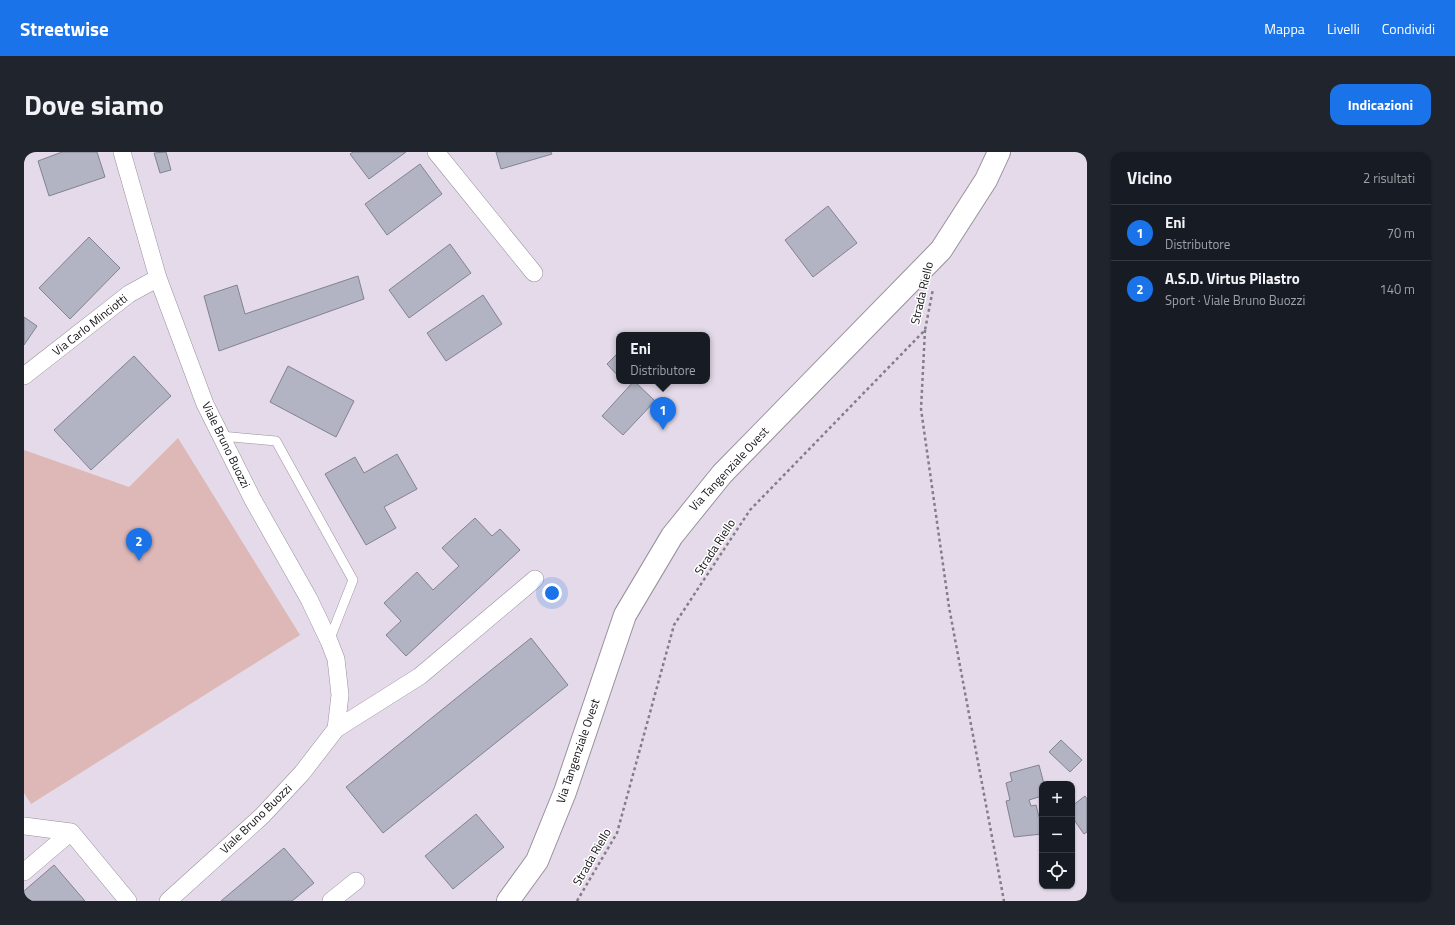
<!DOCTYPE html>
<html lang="it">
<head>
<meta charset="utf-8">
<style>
  body { margin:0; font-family:"Titillium Web",sans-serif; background:#20242c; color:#f1f3f6 }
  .controls { position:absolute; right:12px; bottom:12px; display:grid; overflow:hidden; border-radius:8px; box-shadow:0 1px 3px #0004 }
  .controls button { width:36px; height:36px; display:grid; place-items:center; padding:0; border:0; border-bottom:1px solid #363941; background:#171b24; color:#f1f3f6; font:20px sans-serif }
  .you { position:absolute; left:528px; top:441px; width:14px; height:14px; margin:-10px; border:3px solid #fff; border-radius:50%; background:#1a73e8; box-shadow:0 0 0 6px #1a73e833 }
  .badge { display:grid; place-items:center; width:26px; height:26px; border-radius:50%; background:#1a73e8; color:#fff; font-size:13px; font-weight:700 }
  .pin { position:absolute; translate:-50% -33px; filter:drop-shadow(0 1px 2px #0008) }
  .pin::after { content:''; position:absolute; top:21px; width:14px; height:12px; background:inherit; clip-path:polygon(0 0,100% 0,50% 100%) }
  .popup { position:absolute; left:592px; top:180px; width:94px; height:52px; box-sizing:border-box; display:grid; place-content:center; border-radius:8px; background:#171b24; filter:drop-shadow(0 1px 3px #0005); font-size:13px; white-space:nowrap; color:#9ea1a6 }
  .popup b { font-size:15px; color:#f1f3f6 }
  .popup::after { content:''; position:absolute; left:50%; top:100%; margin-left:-8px; border:8px solid transparent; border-top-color:#171b24 }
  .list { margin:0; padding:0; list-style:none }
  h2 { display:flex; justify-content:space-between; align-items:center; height:52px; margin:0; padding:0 16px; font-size:17px }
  h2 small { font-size:13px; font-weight:400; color:#9ea1a6 }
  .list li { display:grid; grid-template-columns:26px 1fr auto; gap:12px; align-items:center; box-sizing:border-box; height:56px; padding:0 16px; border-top:1px solid #363941 }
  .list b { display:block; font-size:15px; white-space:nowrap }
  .list p { margin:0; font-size:13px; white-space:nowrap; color:#9ea1a6 }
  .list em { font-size:13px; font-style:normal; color:#9ea1a6 }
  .icon { flex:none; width:22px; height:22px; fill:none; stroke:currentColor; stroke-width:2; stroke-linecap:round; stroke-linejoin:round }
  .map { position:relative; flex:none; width:1063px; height:749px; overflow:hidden; border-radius:12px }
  header { display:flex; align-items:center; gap:24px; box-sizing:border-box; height:56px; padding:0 20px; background:#1a73e8; color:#fff }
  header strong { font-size:19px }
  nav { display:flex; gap:22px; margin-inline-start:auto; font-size:14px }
  .intro { display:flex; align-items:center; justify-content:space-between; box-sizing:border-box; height:96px; padding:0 24px }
  h1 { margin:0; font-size:28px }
  .button { padding:10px 18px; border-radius:12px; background:#1a73e8; color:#fff; font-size:14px; font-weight:700 }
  main { display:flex; gap:24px; padding:0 24px }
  aside { flex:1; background:#171b24; border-radius:12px; box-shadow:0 1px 3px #0004 }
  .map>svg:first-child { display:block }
  .green { fill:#ddb8b7 }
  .building { fill:#b2b3c3; stroke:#828292 }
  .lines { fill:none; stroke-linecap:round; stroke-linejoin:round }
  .service-casing { stroke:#99909e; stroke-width:10 }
  .minor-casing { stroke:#99909e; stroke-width:18 }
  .secondary-casing { stroke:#99909e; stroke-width:24 }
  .path { stroke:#847d87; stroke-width:2.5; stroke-dasharray:3 3; stroke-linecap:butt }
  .service { stroke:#fff; stroke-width:9 }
  .minor { stroke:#fff; stroke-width:17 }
  .secondary { stroke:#fff; stroke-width:22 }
  .labels { text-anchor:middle; stroke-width:3; stroke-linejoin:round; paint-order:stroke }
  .street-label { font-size:12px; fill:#131015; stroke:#fff }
</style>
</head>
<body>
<header>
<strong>Streetwise</strong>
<nav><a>Mappa</a><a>Livelli</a><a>Condividi</a></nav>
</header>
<div class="intro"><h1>Dove siamo</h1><a class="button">Indicazioni</a></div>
<main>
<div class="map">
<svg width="1063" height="749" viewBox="0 0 1063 749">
  <rect width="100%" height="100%" fill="#e4dae9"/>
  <!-- green -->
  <path class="green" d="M154 286 276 483 7 652 0 641V298L105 335Z"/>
  <!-- building -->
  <path class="building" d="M38 0H73L81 25 25 44 14 9Z
    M142 0 147 18 136 21 130 1Z
    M329 0H382L345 27 326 2Z
    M472 0H527L528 2 477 17Z
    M396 12 418 42 363 83 341 52Z
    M804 54 833 91 789 125 761 88Z
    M65 85 96 116 46 167 15 136Z
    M426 92 447 121 385 166 365 138Z
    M334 124 340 147 195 199 180 144 213 133 221 162Z
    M459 143 478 172 422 209 403 181Z
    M0 165 13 174 0 193Z
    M595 200V223L594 224 583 212Z
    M110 204 147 244 67 318 30 278Z
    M264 214 330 249 312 285 246 250Z
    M610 229 631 249 599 283 578 264Z
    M373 302 393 337 360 355 372 376 342 393 301 322 331 305 340 321Z
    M451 366 468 384 476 377 496 398 382 504 362 483 377 469 360 451 393 420 409 438 435 414 418 396Z
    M507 486 544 533 359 681 322 635Z
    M1037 588 1058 608 1046 620 1025 600Z
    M1015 613 1020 632H1018V644L1005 648 1007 654 1012 653 1015 665H1018V682L990 685 982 649 986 648 982 631 988 629 986 621Z
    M1061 644 1063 647V680L1060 682 1048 665V654Z
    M452 662 480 695 429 737 401 704Z
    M260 696 290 731 268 749H197Z
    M30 713 61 749H1L0 747V739Z"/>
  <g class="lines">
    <!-- service casing -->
    <g class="service-casing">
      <path id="service" d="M197 284 252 289 329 428 305 489"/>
    </g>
    <!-- minor casing -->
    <g class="minor-casing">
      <path id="minor" d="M98 0 134 126 181 252 229 348 285 447 305 489 312 507 316 543 312 577 278 621 238 664 144 749
        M412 0 510 121
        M0 224 105 142 134 126
        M312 577 396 524 511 427
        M0 674 47 680 104 749
        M0 720 47 680
        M307 749 332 729"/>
    </g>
    <!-- secondary casing -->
    <g class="secondary-casing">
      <path id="secondary" d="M484 749 513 709 541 640 601 463 648 384 698 322 917 98 962 28 975 0"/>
    </g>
    <!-- path -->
    <path class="path" d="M901 178 897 257 925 455 980 749
      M553 749 593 681 650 473 726 358 901 178 909 137"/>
    <!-- service -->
    <use href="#service" class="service"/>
    <!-- minor -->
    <use href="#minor" class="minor"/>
    <!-- secondary -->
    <use href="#secondary" class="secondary"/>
  </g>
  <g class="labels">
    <!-- street labels -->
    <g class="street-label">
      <text transform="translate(898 141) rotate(-77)" y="4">Strada Riello</text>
      <text transform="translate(66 173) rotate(-38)" y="4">Via Carlo Minciotti</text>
      <text transform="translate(202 293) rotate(64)" y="4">Viale Bruno Buozzi</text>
      <text transform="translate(705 317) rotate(-47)" y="4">Via Tangenziale Ovest</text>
      <text transform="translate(691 395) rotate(-57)" y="4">Strada Riello</text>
      <text transform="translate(554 599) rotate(-71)" y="4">Via Tangenziale Ovest</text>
      <text transform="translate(232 667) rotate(-44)" y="4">Viale Bruno Buozzi</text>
      <text transform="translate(568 705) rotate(-60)" y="4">Strada Riello</text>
    </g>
  </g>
</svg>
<div class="controls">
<button>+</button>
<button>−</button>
<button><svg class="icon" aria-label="locate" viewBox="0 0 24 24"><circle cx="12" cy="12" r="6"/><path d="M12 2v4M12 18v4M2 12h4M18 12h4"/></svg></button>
</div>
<div class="you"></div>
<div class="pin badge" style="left:639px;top:278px">1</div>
<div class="popup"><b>Eni</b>Distributore</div>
<div class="pin badge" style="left:115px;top:409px">2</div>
</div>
<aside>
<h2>Vicino<small>2 risultati</small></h2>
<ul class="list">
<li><span class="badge">1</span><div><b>Eni</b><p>Distributore</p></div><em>70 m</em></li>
<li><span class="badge">2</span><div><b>A.S.D. Virtus Pilastro</b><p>Sport · Viale Bruno Buozzi</p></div><em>140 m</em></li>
</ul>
</aside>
</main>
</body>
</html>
